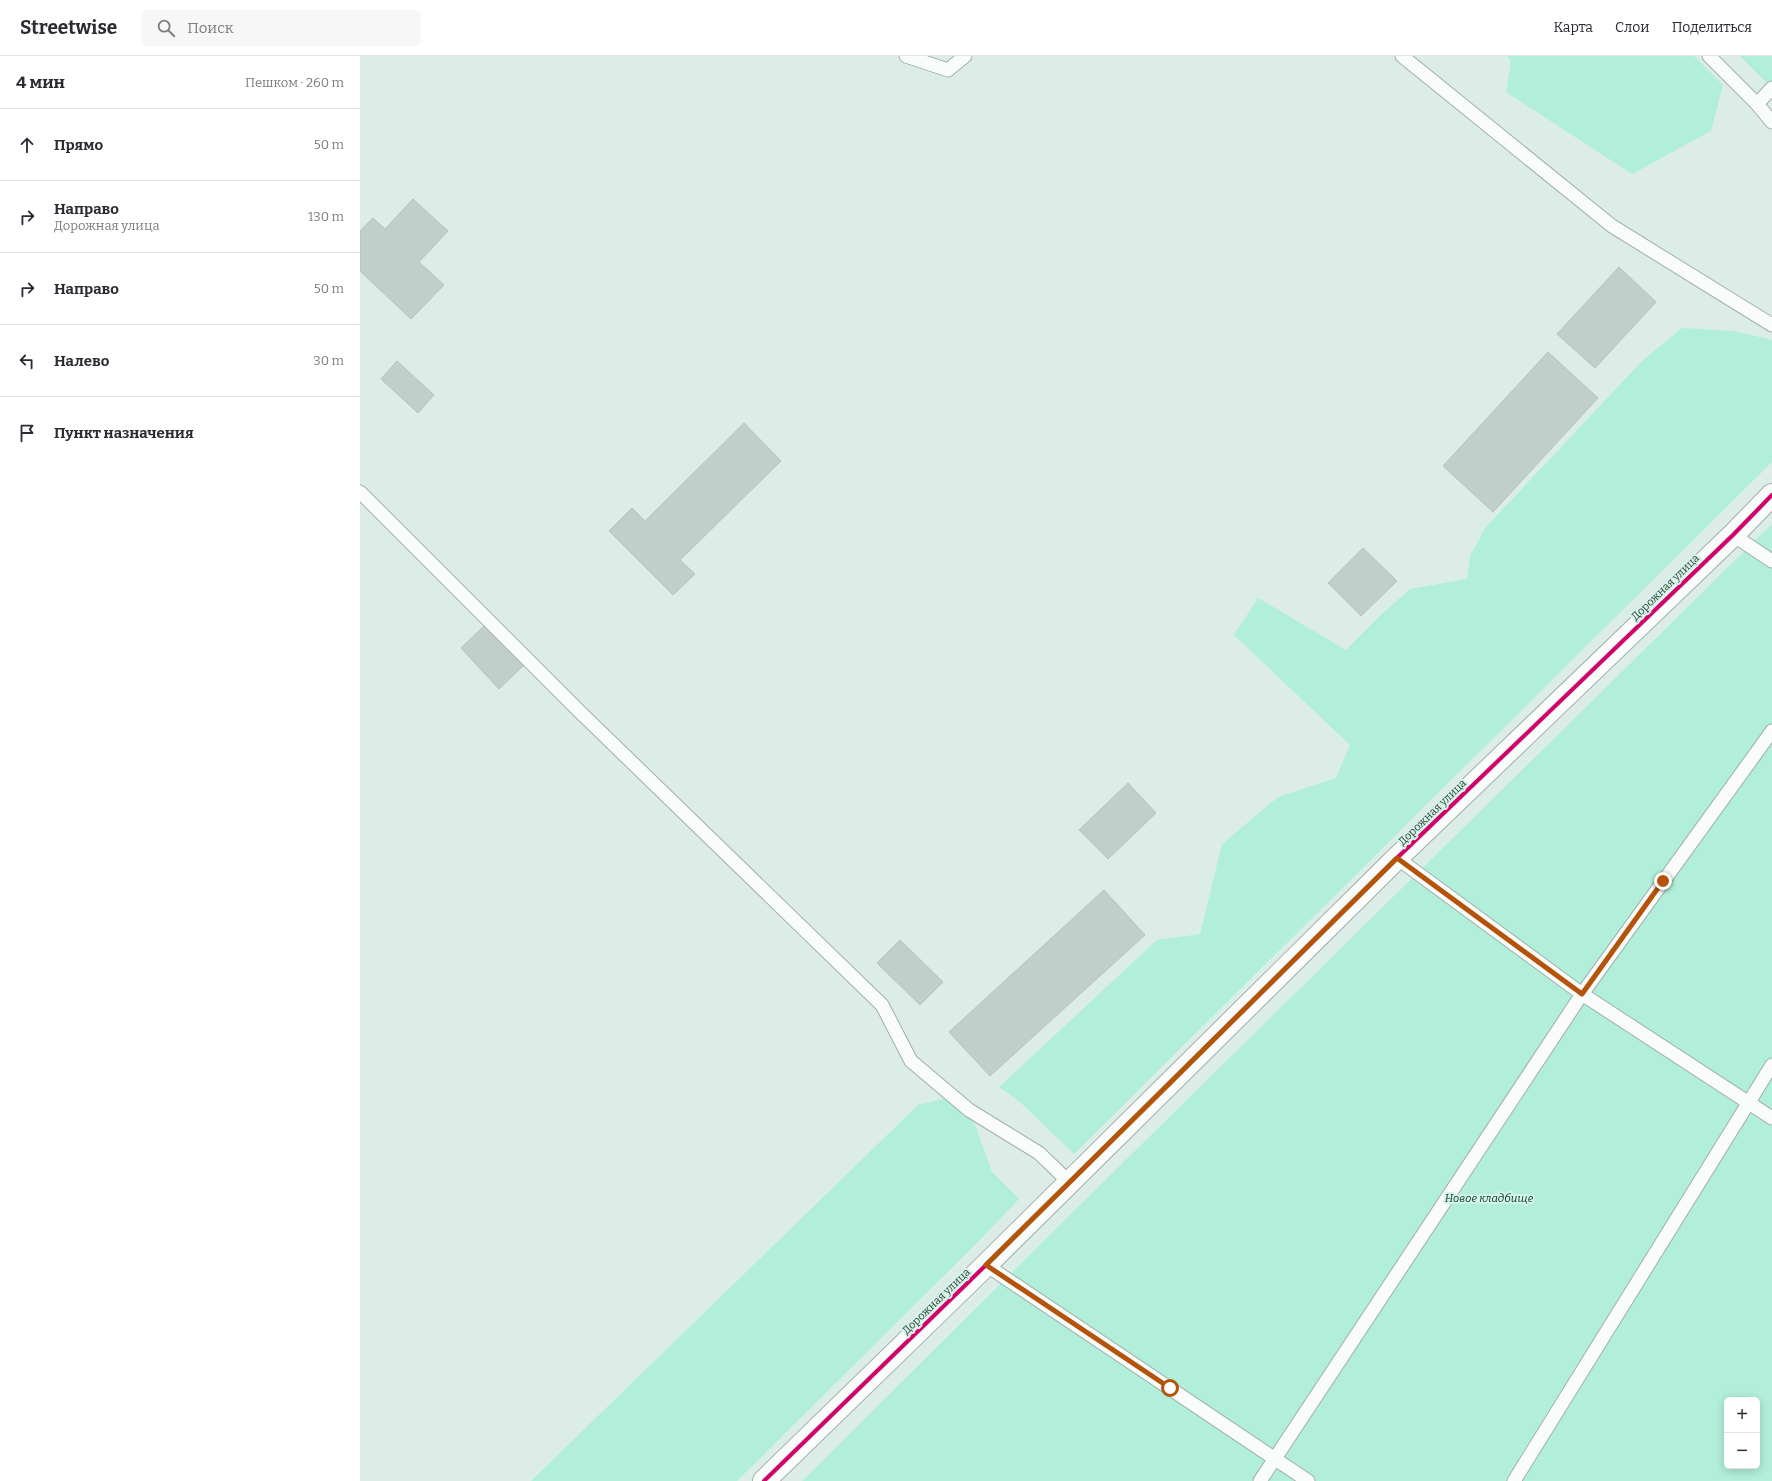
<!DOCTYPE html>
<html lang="ru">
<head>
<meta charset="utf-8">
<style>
  body { margin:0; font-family:Bitter,serif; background:#f7f7f7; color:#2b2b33 }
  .controls { position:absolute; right:12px; bottom:12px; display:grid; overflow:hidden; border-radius:6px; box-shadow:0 2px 10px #0003 }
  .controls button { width:36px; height:36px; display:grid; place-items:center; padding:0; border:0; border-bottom:1px solid #e1e1e2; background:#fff; color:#2b2b33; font:20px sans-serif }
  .stop { position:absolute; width:12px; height:12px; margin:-9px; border:3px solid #b45309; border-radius:50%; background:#fff }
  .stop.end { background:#b45309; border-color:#fff; box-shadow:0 1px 4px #0008 }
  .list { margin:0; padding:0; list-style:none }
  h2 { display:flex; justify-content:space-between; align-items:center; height:52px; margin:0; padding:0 16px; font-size:17px }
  h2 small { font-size:13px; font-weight:400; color:#7c7c81 }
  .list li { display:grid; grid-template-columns:26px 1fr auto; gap:12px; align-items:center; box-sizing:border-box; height:72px; padding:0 16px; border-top:1px solid #e1e1e2 }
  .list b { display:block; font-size:15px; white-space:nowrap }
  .list p { margin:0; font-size:13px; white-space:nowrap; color:#7c7c81 }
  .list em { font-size:13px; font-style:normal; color:#7c7c81 }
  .icon { flex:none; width:22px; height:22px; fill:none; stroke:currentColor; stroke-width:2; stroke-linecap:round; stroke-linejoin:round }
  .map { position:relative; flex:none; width:1412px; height:1425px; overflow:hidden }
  header { display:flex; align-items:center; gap:24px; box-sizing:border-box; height:56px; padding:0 20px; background:#fff; border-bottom:1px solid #e1e1e2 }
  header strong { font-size:19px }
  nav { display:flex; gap:22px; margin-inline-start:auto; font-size:14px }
  .search { width:280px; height:36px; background:#f7f7f7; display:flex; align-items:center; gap:10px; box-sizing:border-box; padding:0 14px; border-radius:6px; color:#7c7c81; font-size:15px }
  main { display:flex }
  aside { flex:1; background:#fff }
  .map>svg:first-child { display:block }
  .green { fill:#b1efda; fill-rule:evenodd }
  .building { fill:#c1cfca; stroke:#b5c3be }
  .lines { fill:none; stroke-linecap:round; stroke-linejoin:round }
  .service-casing { stroke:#a1afaa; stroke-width:15 }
  .tertiary-casing { stroke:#a1afaa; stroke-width:24 }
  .service { stroke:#fafcfb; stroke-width:13 }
  .tertiary { stroke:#fafcfb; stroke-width:22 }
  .cycleway-casing { stroke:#d4f4e8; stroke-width:6 }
  .cycleway { stroke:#d6006c; stroke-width:4 }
  .route { stroke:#b45309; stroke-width:5 }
  .labels { text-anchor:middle; stroke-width:4; stroke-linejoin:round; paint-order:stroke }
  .street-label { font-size:11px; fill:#323e3a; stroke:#d4f4e8 }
  .park-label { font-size:11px; font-style:italic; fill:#033a2c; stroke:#d4f4e8 }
</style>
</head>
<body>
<header>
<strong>Streetwise</strong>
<div class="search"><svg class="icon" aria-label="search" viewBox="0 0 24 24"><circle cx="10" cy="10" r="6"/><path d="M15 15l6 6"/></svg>Поиск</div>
<nav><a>Карта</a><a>Слои</a><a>Поделиться</a></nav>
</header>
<main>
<aside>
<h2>4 мин<small>Пешком · 260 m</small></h2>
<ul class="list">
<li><svg class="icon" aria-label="ahead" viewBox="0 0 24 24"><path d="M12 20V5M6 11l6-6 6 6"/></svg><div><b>Прямо</b></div><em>50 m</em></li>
<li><svg class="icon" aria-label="right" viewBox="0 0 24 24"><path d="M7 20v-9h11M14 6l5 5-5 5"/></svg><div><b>Направо</b><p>Дорожная улица</p></div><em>130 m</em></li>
<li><svg class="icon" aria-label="right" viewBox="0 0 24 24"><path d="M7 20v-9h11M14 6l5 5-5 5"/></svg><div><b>Направо</b></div><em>50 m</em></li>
<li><svg class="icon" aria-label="left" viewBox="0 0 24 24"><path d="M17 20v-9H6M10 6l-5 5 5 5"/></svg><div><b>Налево</b></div><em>30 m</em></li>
<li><svg class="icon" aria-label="arrive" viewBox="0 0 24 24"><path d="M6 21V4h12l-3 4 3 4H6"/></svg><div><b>Пункт назначения</b></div></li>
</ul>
</aside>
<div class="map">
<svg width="1412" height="1425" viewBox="0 0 1412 1425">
  <rect width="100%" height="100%" fill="#dbede6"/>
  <!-- green -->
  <path class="green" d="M1147 0H1334L1363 29 1351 75 1272 118 1146 36 1151 5Z
    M1380 0H1412V32Z
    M1322 272 1374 275 1412 284V406L714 1098 660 1046 639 1031 797 884 840 878 862 788 918 741 976 722 990 689 874 579 898 542 986 594 1023 557 1050 533 1107 523 1110 500 1126 471 1283 304Z
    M1412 468V1425H442L719 1150ZM1367 1344H1397V1410H1367Z
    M604 1038 632 1116 659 1143 618 1186 377 1425H171L558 1049Z"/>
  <!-- building -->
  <path class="building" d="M53 143 88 175 59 206 84 229 51 263 0 215V175L13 162 25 173Z
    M1259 211 1296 246 1235 312 1197 278Z
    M1188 296 1238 342 1133 456 1083 410Z
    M37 305 74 339 58 357 21 323Z
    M384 367 421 405 320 504 335 518 313 539 249 475 272 452 285 465Z
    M1003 492 1037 525 1001 560 968 527Z
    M126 568 164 609 139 633 101 592Z
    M768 727 796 757 748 803 719 774Z
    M744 834 785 879 630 1020 589 976Z
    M540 884 583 926 560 949 517 907Z"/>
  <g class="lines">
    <!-- service casing -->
    <g class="service-casing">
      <path id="service" d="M546 0 588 14 605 0
        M1042 0 1252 170 1412 269
        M1349 0 1397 48 1412 66
        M1397 48 1412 32
        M0 436 220 656 522 949 551 1005 609 1054 679 1097 709 1126
        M1373 479 1412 505
        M1037 802 1222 938 1412 1062
        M626 1209 948 1425
        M900 1425 1222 938 1412 675
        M1154 1425 1412 1009"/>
    </g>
    <!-- tertiary casing -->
    <g class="tertiary-casing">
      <path id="tertiary" d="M404 1425 626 1209 1037 802 1373 479 1412 439"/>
    </g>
    <!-- service -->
    <use href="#service" class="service"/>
    <!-- tertiary -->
    <use href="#tertiary" class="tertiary"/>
    <!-- cycleway casing -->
    <g class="cycleway-casing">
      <path id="cycleway" d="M404 1425 626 1209 1037 802 1373 479 1412 439"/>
    </g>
    <!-- cycleway -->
    <use href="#cycleway" class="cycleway"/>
  </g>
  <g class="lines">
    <!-- route -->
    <path class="route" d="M810 1332 626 1209 1037 802 1222 938 1303 825"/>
  </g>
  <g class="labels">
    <!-- street labels -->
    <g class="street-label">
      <text transform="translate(1305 531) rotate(-44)" y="4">Дорожная улица</text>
      <text transform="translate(1072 756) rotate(-44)" y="4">Дорожная улица</text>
      <text transform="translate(576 1245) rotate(-44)" y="4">Дорожная улица</text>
    </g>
    <!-- park labels -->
    <g class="park-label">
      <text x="1129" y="1146">Новое кладбище</text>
    </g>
  </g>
</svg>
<div class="controls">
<button>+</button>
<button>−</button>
</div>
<div class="stop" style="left:810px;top:1332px"></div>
<div class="stop end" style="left:1303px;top:825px"></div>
</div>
</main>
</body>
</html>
